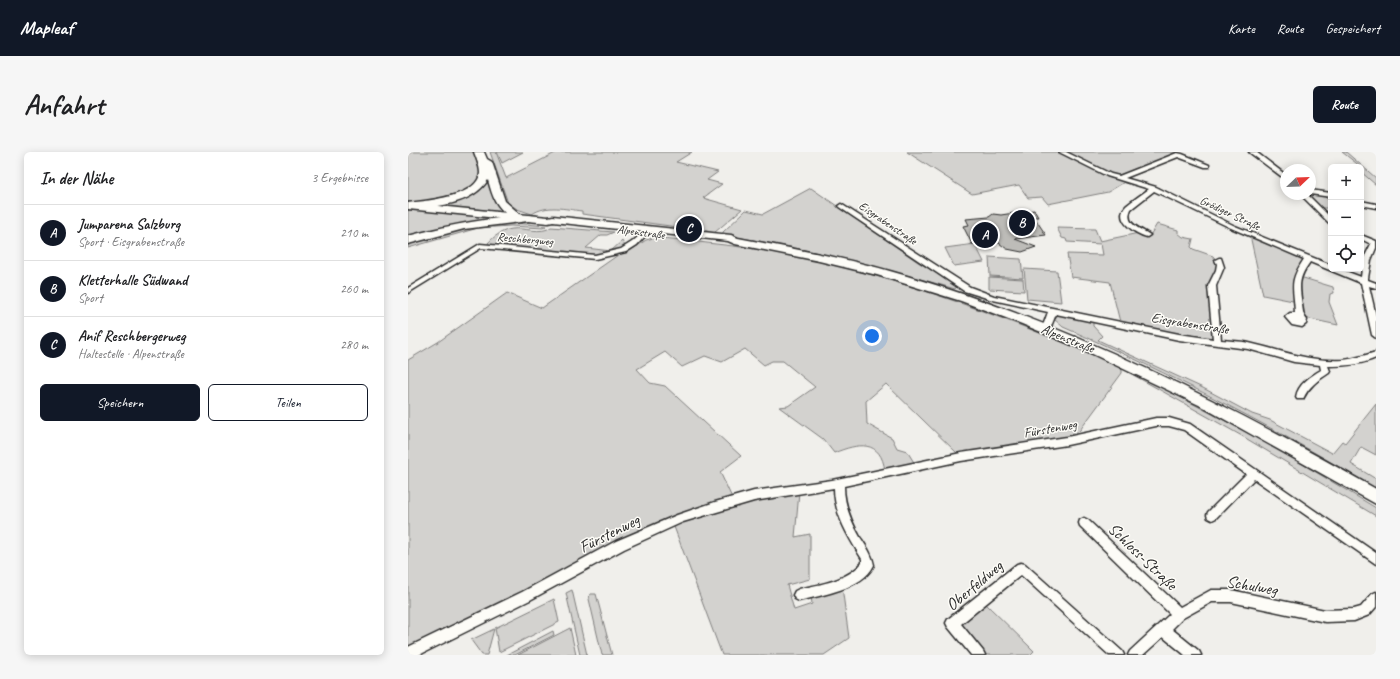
<!DOCTYPE html>
<html lang="de">
<head>
<meta charset="utf-8">
<style>
  body { margin:0; font-family:Caveat,sans-serif; background:#f6f6f6; color:#202124 }
  .controls { position:absolute; right:12px; top:12px; display:grid; overflow:hidden; border-radius:6px; box-shadow:0 2px 10px #0003 }
  .controls button { width:36px; height:36px; display:grid; place-items:center; padding:0; border:0; border-bottom:1px solid #e0e0e0; background:#fff; color:#202124; font:20px sans-serif }
  .compass { position:absolute; left:872px; top:12px; width:36px; height:36px; border-radius:50%; background:#fff; box-shadow:0 2px 10px #0003; rotate:67deg }
  .you { position:absolute; left:464px; top:184px; width:14px; height:14px; margin:-10px; border:3px solid #fff; border-radius:50%; background:#1a73e8; box-shadow:0 0 0 6px #1a73e833 }
  .badge { display:grid; place-items:center; width:26px; height:26px; border-radius:50%; background:#111827; color:#fff; font-size:13px; font-weight:700 }
  .pin { position:absolute; translate:-50% -50%; border:2px solid #fff; box-shadow:0 1px 4px #0006 }
  .list { margin:0; padding:0; list-style:none }
  h2 { display:flex; justify-content:space-between; align-items:center; height:52px; margin:0; padding:0 16px; font-size:17px }
  h2 small { font-size:13px; font-weight:400; color:#757577 }
  .list li { display:grid; grid-template-columns:26px 1fr auto; gap:12px; align-items:center; box-sizing:border-box; height:56px; padding:0 16px; border-top:1px solid #e0e0e0 }
  .list b { display:block; font-size:15px; white-space:nowrap }
  .list p { margin:0; font-size:13px; white-space:nowrap; color:#757577 }
  .list em { font-size:13px; font-style:normal; color:#757577 }
  .actions { display:flex; gap:8px; padding:12px 16px }
  .actions a { flex:1; padding:9px 0; border:1px solid #111827; border-radius:6px; text-align:center; font-size:14px; color:#111827 }
  .actions .main { background:#111827; color:#fff }
  .icon { flex:none; width:22px; height:22px; fill:none; stroke:currentColor; stroke-width:2; stroke-linecap:round; stroke-linejoin:round }
  .map { position:relative; flex:none; width:968px; height:503px; overflow:hidden; border-radius:6px }
  header { display:flex; align-items:center; gap:24px; box-sizing:border-box; height:56px; padding:0 20px; background:#111827; color:#fff }
  header strong { font-size:19px }
  nav { display:flex; gap:22px; margin-inline-start:auto; font-size:14px }
  .intro { display:flex; align-items:center; justify-content:space-between; box-sizing:border-box; height:96px; padding:0 24px }
  h1 { margin:0; font-size:28px }
  .button { padding:10px 18px; border-radius:6px; background:#111827; color:#fff; font-size:14px; font-weight:700 }
  main { display:flex; gap:24px; padding:0 24px }
  aside { flex:1; background:#fff; border-radius:6px; box-shadow:0 2px 10px #0003 }
  .map>svg:first-child { display:block }
  .green { fill:#d3d2cf; stroke:#7f7e7d }
  .building { fill:#bdbcb8; stroke:#2b2b2b }
  .lines { fill:none; stroke-linecap:round; stroke-linejoin:round }
  .street-casing { stroke:#2b2b2b; stroke-width:3 }
  .primary-casing { stroke:#2b2b2b; stroke-width:3 }
  .highway-casing { stroke:#2b2b2b; stroke-width:3 }
  .street { fill:#fdfcf7; fill-rule:evenodd }
  .primary { fill:#fdfcf7; fill-rule:evenodd }
  .highway { fill:#fdfcf7; fill-rule:evenodd }
  .labels { text-anchor:middle; stroke-width:3; stroke-linejoin:round; paint-order:stroke }
  .far-street-label { font-size:12px; fill:#2b2b2b; stroke:#fdfcf7 }
  .street-label { font-size:14px; fill:#2b2b2b; stroke:#fdfcf7 }
  .near-street-label { font-size:17px; fill:#2b2b2b; stroke:#fdfcf7 }
</style>
</head>
<body>
<header>
<strong>Mapleaf</strong>
<nav><a>Karte</a><a>Route</a><a>Gespeichert</a></nav>
</header>
<div class="intro"><h1>Anfahrt</h1><a class="button">Route</a></div>
<main>
<aside>
<h2>In der Nähe<small>3 Ergebnisse</small></h2>
<ul class="list">
<li><span class="badge">A</span><div><b>Jumparena Salzburg</b><p>Sport · Eisgrabenstraße</p></div><em>210 m</em></li>
<li><span class="badge">B</span><div><b>Kletterhalle Südwand</b><p>Sport</p></div><em>260 m</em></li>
<li><span class="badge">C</span><div><b>Anif Reschbergerweg</b><p>Haltestelle · Alpenstraße</p></div><em>280 m</em></li>
</ul>
<div class="actions"><a class="main">Speichern</a><a>Teilen</a></div>
</aside>
<div class="map">
<svg width="968" height="503" viewBox="0 0 968 503">
  <rect width="100%" height="100%" fill="#f0efeb"/>
  <filter id="ink" filterUnits="userSpaceOnUse"><feTurbulence type="fractalNoise" baseFrequency=".025" numOctaves="2"/><feDisplacementMap in="SourceGraphic" scale="8" xChannelSelector="R" yChannelSelector="G"/><feConvolveMatrix kernelMatrix="1 2 1 2 8 2 1 2 1" color-interpolation-filters="sRGB"/></filter>
  <g filter="url(#ink)">
    <!-- green -->
    <path class="green" d="M4 0H66L70 14 73 18C72 22 72 27 70 30 58 46 19 51 0 50V2Z
      M82 0H88L98 26 149 0H284L268 10 310 20 299 28 314 32 295 46 334 57 306 81 299 79 174 62V59C157 57 139 52 124 62L109 57 100 51Z
      M89 0H115L94 11Z
      M499 0H651L718 29 700 40 640 52 634 45 620 46 611 33 564 42Z
      M656 0H771L711 25 690 17Z
      M934 0H938L968 26V33L953 20V15Z
      M81 25 83 40 97 60 26 53C50 48 67 47 81 25Z
      M403 36 510 110 549 134 547 137C470 114 394 95 315 83V80L338 58 355 62Z
      M914 42 923 51V56H911L899 43Z
      M0 57 103 67 0 86Z
      M108 71 138 74 135 76 103 74 70 76 0 96V90C36 81 71 73 108 71Z
      M749 72 770 78V81L775 85 785 87 783 95 785 97 805 104 811 112 802 131 806 183 804 186 771 183 712 170 702 130 663 125 659 102 695 103 693 92 659 90 658 87 654 86 649 76 687 77 692 89 731 81 741 85Z
      M143 75 206 80 199 83H193L178 96 203 99 214 89 217 94C209 103 191 103 180 103L90 94 81 93 80 91C85 85 95 78 104 77 115 75 134 83 143 75Z
      M842 83 897 106 892 125 925 135 926 141 922 142 921 150 930 173 897 166 895 151 855 143Z
      M245 86C263 86 281 89 299 91 443 105 577 157 709 213L714 218V221L672 278 664 285 550 302 478 232 458 249 459 272 484 286 489 296 499 299 507 312 477 319C473 287 450 291 426 301L415 287 371 255 380 254 407 235 375 209H364L356 213 337 197 314 210 297 204 274 215 257 200 229 217 242 231 257 234 333 304 312 320 325 348 296 356 0 499V208L30 190 99 141 134 156 210 103 222 99 238 88Z
      M567 92 576 110 546 114 537 96Z
      M581 105 613 107 615 126 582 124Z
      M616 117 649 119 653 150 619 147Z
      M581 125 615 127 616 139 581 137Z
      M655 162 685 168V174L694 184 690 188 795 236 844 262 862 268 924 301 934 289 937 291 968 252V303L953 295 943 312 968 327V337C868 276 762 221 655 175L646 167 648 164Z
      M723 219 861 292 968 356V364L834 284 720 220Z
      M391 340 387 385 402 382V427L379 433 386 458 404 452 403 444 434 435 441 486 416 503H314L265 372 343 349Z
      M164 438 179 503H172L158 441Z
      M182 442H188L204 503H194L181 447Z
      M146 447 151 470 91 500 87 476Z
      M576 450 626 499 622 503H577L554 473V468Z
      M162 476 168 503H110Z
      M86 477 79 503H74L63 488Z
      M145 479 146 483 107 503H99Z"/>
    <!-- building -->
    <path class="building" d="M626 58 630 65H626L638 83 607 87 628 95 614 100 599 97 588 89 564 92 555 74 561 73 558 67 581 65 585 62 593 63Z"/>
    <g class="lines">
      <!-- street casing -->
      <g class="street-casing">
        <path id="street" d="M651 0H658L703 22 711 24 769 1 774 2 801 13V15H797L770 5 717 26 748 35 827 74 923 113V117H932L953 125 955 108 963 92 953 87V83L968 89V96L963 108 960 126V128L968 131V136L961 134 968 164V186L964 183 953 131 902 110C890 126 891 134 894 153 895 160 895 163 899 168L898 172 894 175 884 173 877 165 882 161H887C886 135 880 131 896 107L823 76 746 39 723 57C716 73 733 76 742 83L739 85C728 82 705 68 718 54 725 48 734 42 741 37L699 24Z
          M841 0H848L878 23V28Z
          M902 38 923 41V45L902 42Z
          M892 42H899L923 66V72L921 71Z
          M953 49 968 52V56L953 53Z
          M433 52 562 135 586 144 771 182 805 187 800 134 808 118 809 112 807 108 811 106H813L816 115 808 134 813 188C822 189 832 189 841 191 873 198 901 210 935 208 946 207 957 203 968 200V206C953 213 937 214 920 214L922 219 921 221C909 229 901 234 895 247H889L888 245C890 232 903 224 913 218L912 213 886 210 840 197 771 188 648 162 644 172 639 178H633L632 176 636 171 640 160 585 148 556 139 431 55 430 54Z
          M238 78 240 79V81L229 93 218 100 187 107 73 96 0 141V136L72 92 187 103 213 97 224 90Z
          M748 266H761L782 272 968 401V412L846 327 808 366 804 368 800 366 799 363 800 360 838 322 776 278 761 274H748L659 293 553 309 436 334C436 353 443 369 452 385 458 394 464 402 466 413 455 437 413 443 391 449L387 447 385 443 387 439 391 437C413 432 438 429 454 411V407C441 386 426 362 426 336L346 349 275 370 216 397 122 448 11 503H0V495L114 440 208 389 269 363 307 350 346 339 424 328 553 301 659 285Z
          M676 366 680 368 772 455 803 438H823L917 458 946 457 953 455 964 442 968 440V455L961 463 946 469 917 470 823 450H804L775 466 764 477 791 499 793 503H777L755 485 735 503H720L722 499 762 462 672 374 671 371 672 368Z
          M613 411 617 412 714 499 716 503H701L613 423 553 472 575 499 577 503H563L540 475 538 471 540 467 609 412Z"/>
      </g>
      <!-- primary casing -->
      <g class="primary-casing">
        <path id="primary" d="M0 51 140 65 145 64 323 83 330 86C387 97 444 107 499 124 665 174 818 251 968 337V352L791 253 674 197 614 172 553 149 469 123 411 109 327 92 320 89 145 70 140 71 0 57Z"/>
      </g>
      <!-- highway casing -->
      <g class="highway-casing">
        <path id="highway" d="M66 0H76L79 7 84 10 97 49 114 64H128L130 66 128 68 56 77 0 92V84C34 75 67 68 102 65 87 53 85 46 80 28 64 53 27 55 0 57V51C17 49 70 45 72 21 72 14 68 6 66 0Z"/>
      </g>
      <!-- street -->
      <use href="#street" class="street"/>
      <!-- primary -->
      <use href="#primary" class="primary"/>
      <!-- highway -->
      <use href="#highway" class="highway"/>
    </g>
  </g>
  <g class="labels">
    <!-- far-street labels -->
    <g class="far-street-label">
      <text transform="translate(822 61) rotate(25)" y="4">Grödiger Straße</text>
      <text transform="translate(480 71) rotate(34)" y="4">Eisgrabenstraße</text>
      <text transform="translate(233 80) rotate(7)" y="4">Alpenstraße</text>
      <text transform="translate(117 87) rotate(5)" y="4">Reschbergweg</text>
    </g>
    <!-- street labels -->
    <g class="street-label">
      <text transform="translate(782 171) rotate(9)" y="5">Eisgrabenstraße</text>
      <text transform="translate(660 186) rotate(22)" y="5">Alpenstraße</text>
      <text transform="translate(642 276) rotate(-10)" y="5">Fürstenweg</text>
    </g>
    <!-- near-street labels -->
    <g class="near-street-label">
      <text transform="translate(201 381) rotate(-27)" y="6">Fürstenweg</text>
      <text transform="translate(735 404) rotate(44)" y="6">Schloss-Straße</text>
      <text transform="translate(566 433) rotate(-40)" y="6">Oberfeldweg</text>
      <text transform="translate(844 433) rotate(10)" y="6">Schulweg</text>
    </g>
  </g>
</svg>
<div class="controls">
<button>+</button>
<button>−</button>
<button><svg class="icon" aria-label="locate" viewBox="0 0 24 24"><circle cx="12" cy="12" r="6"/><path d="M12 2v4M12 18v4M2 12h4M18 12h4"/></svg></button>
</div>
<svg class="compass" viewBox="-18 -18 36 36"><path d="M0-13l5 13h-10z" fill="#e53935"/><path d="M0 13l5-13h-10z" fill="#757577"/></svg>
<div class="you"></div>
<div class="pin badge" style="left:577px;top:83px">A</div>
<div class="pin badge" style="left:614px;top:71px">B</div>
<div class="pin badge" style="left:281px;top:77px">C</div>
</div>
</main>
</body>
</html>
